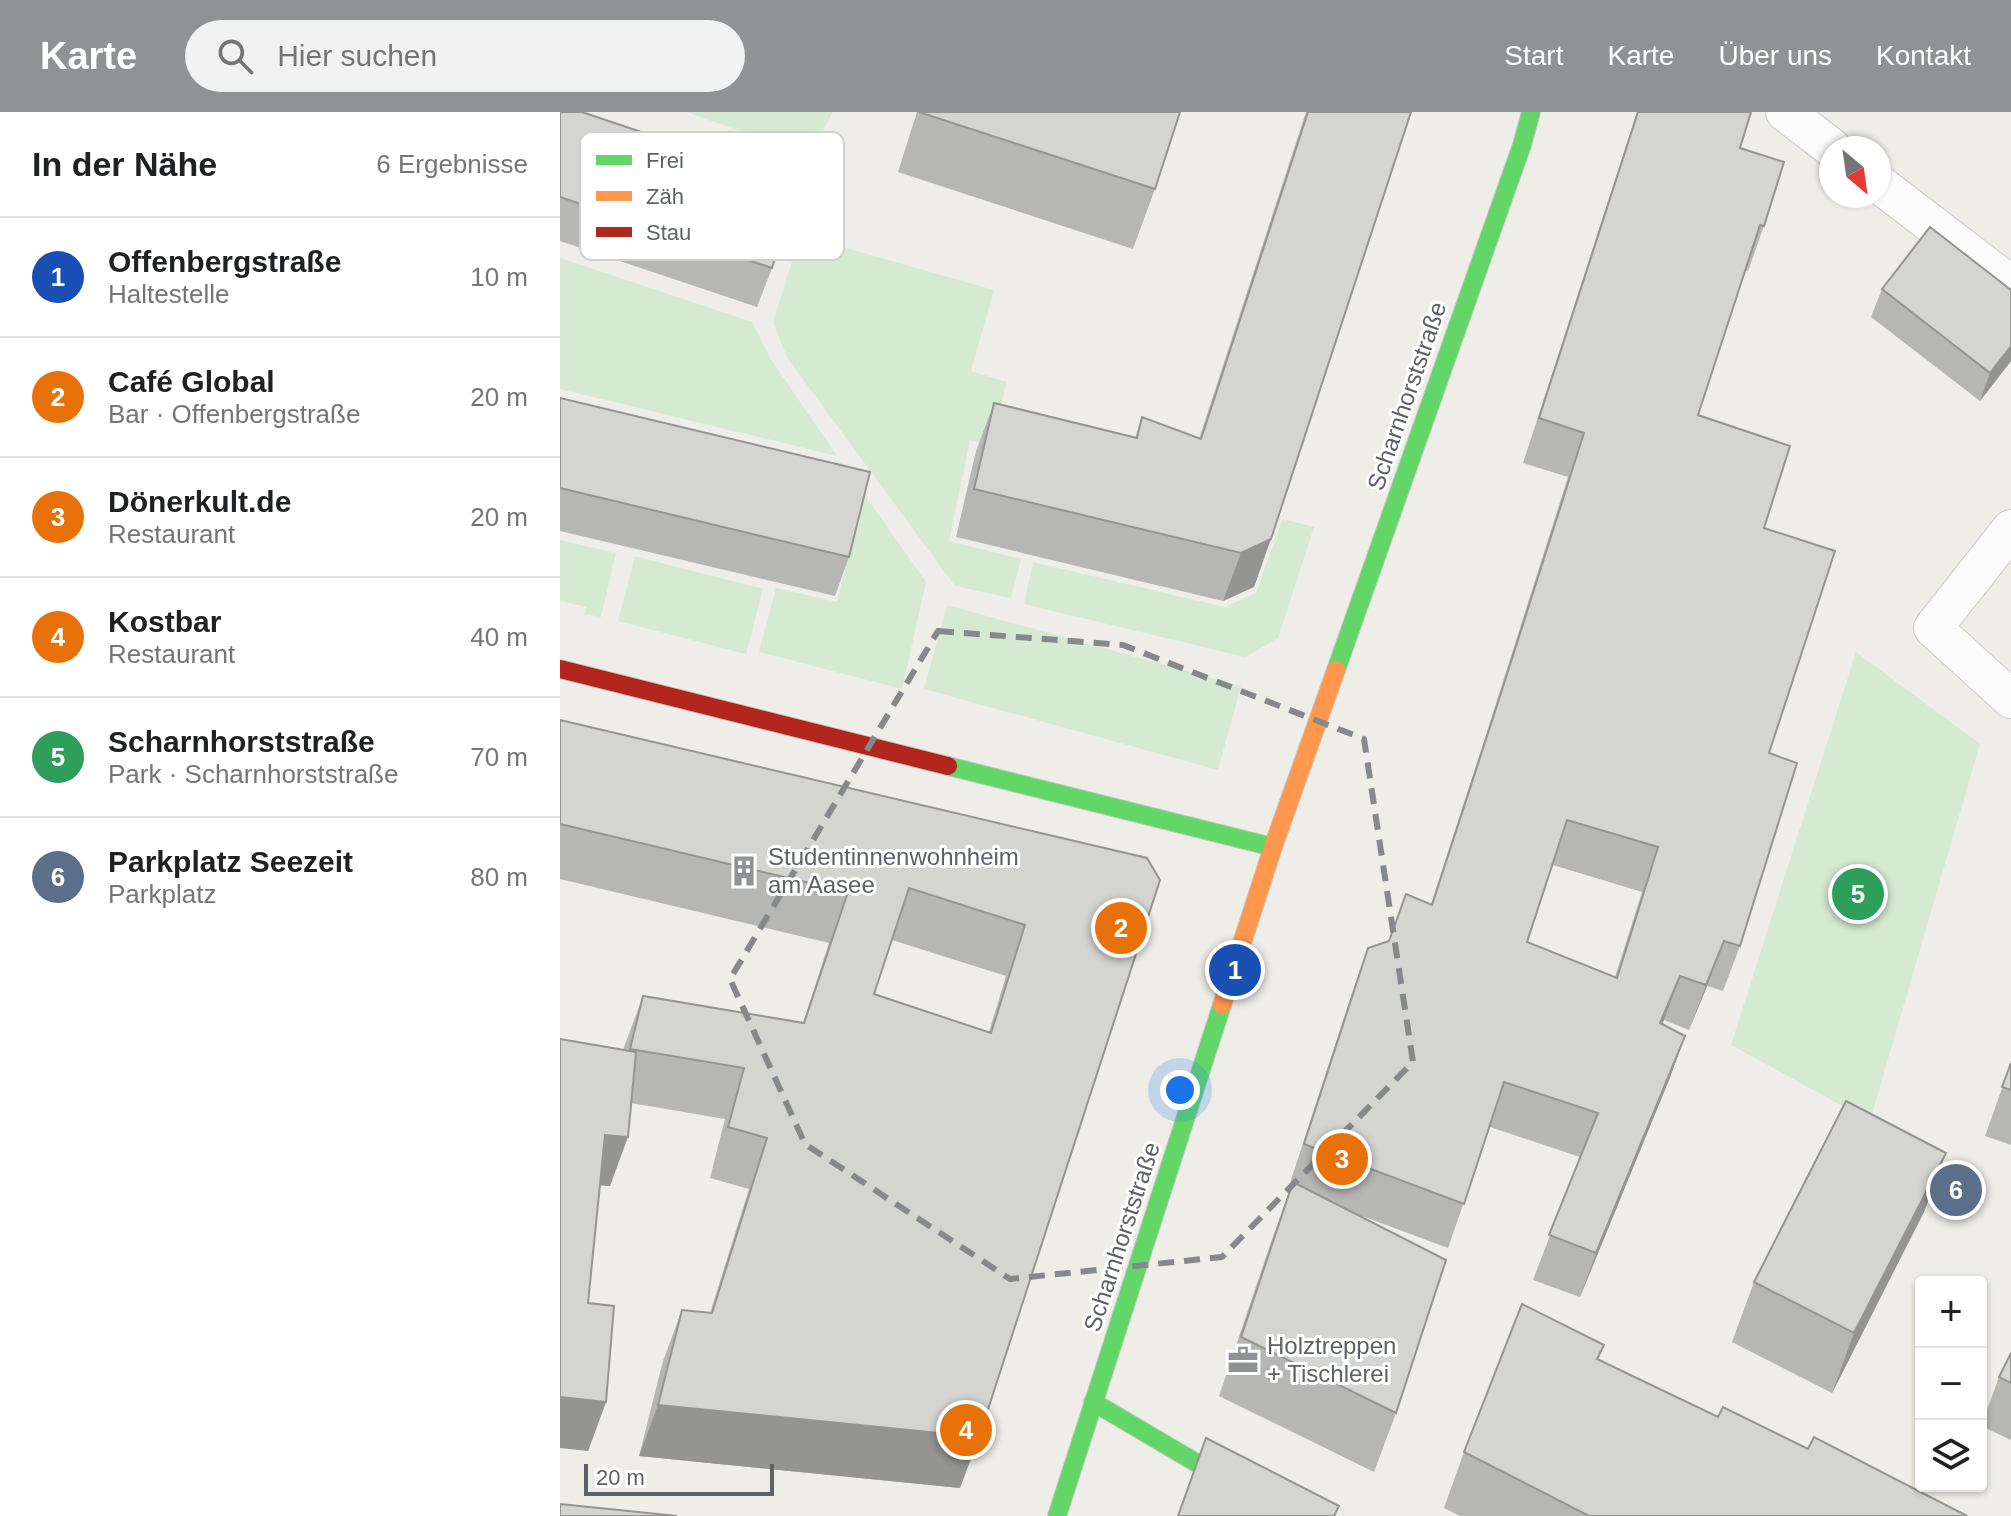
<!DOCTYPE html>
<html lang="de">
<head>
<meta charset="utf-8">
<style>
  body { margin:0; font-family:Helvetica,sans-serif; background:#f2f2f2; color:#202124 }
  .controls { position:absolute; right:24px; bottom:24px; display:grid; overflow:hidden; border-radius:8px; box-shadow:0 2px 6px #0004 }
  .controls button { width:72px; height:72px; display:grid; place-items:center; padding:0; border:0; border-bottom:2px solid #e0e0e0; background:#fff; color:#202124; font:40px sans-serif }
  .compass { position:absolute; left:1259px; top:24px; width:72px; height:72px; border-radius:50%; background:#fff; box-shadow:0 2px 6px #0004; rotate:151deg }
  .scale { position:absolute; left:24px; bottom:20px; width:190px; box-sizing:border-box; padding-left:8px; border:4px solid #5d6267; border-top:0; font-size:22px; line-height:28px; white-space:nowrap; color:#5d6267; -webkit-text-stroke:6px #fff; paint-order:stroke }
  .you { position:absolute; left:620px; top:978px; width:28px; height:28px; margin:-20px; border:6px solid #fff; border-radius:50%; background:#1a73e8; box-shadow:0 0 0 12px #1a73e833 }
  .badge { display:grid; place-items:center; width:52px; height:52px; border-radius:50%; background:#909394; color:#fff; font-size:26px; font-weight:700 }
  .pin { position:absolute; translate:-50% -50%; border:4px solid #fff; box-shadow:0 2px 8px #0006 }
  .list { margin:0; padding:0; list-style:none }
  h2 { display:flex; justify-content:space-between; align-items:center; height:104px; margin:0; padding:0 32px; font-size:34px }
  h2 small { font-size:26px; font-weight:400; color:#757577 }
  .list li { display:grid; grid-template-columns:52px 1fr auto; gap:24px; align-items:center; box-sizing:border-box; height:120px; padding:0 32px; border-top:2px solid #e0e0e0 }
  .list b { display:block; font-size:30px; white-space:nowrap }
  .list p { margin:0; font-size:26px; white-space:nowrap; color:#757577 }
  .list em { font-size:26px; font-style:normal; color:#757577 }
  .icon { flex:none; width:44px; height:44px; fill:none; stroke:currentColor; stroke-width:2; stroke-linecap:round; stroke-linejoin:round }
  .map { position:relative; flex:none; width:1451px; height:1404px; overflow:hidden }
  header { display:flex; align-items:center; gap:48px; box-sizing:border-box; height:112px; padding:0 40px; background:#909394; color:#fff }
  header strong { font-size:38px }
  nav { display:flex; gap:44px; margin-inline-start:auto; font-size:28px }
  .search { width:560px; height:72px; background:#f2f2f2; display:flex; align-items:center; gap:20px; box-sizing:border-box; padding:0 28px; border-radius:44px; color:#757577; font-size:30px }
  main { display:flex }
  aside { flex:1; background:#fff }
  .map>svg:first-child { display:block }
  .green { fill:#d6ead3 }
  .lines { fill:none; stroke-linecap:round; stroke-linejoin:round }
  .lane-casing { stroke:#cbcbca; stroke-width:40 }
  .fast-casing { stroke:#c9cac9; stroke-width:20 }
  .slow-casing { stroke:#c9cac9; stroke-width:20 }
  .jam-casing { stroke:#c9cac9; stroke-width:20 }
  .lane { stroke:#fcfcfc; stroke-width:38 }
  .fast { stroke:#63d668; stroke-width:18 }
  .slow { stroke:#ff974d; stroke-width:18 }
  .jam { stroke:#b3261e; stroke-width:18 }
  .wall { fill:#b6b6b4; fill-rule:evenodd }
  .shaded-wall { fill:#949492 }
  .building { fill:#d4d4d1; stroke:#949492; stroke-width:2; fill-rule:evenodd }
  .marked { fill:none; stroke:#86898b; stroke-width:6; stroke-dasharray:16 10; stroke-linejoin:round }
  .labels { text-anchor:middle; stroke-width:6; stroke-linejoin:round; paint-order:stroke }
  .street-label { font-size:24px; fill:#5d6267; stroke:#fff }
  .poi-label { font-size:24px; fill:#5d6267; stroke:#fff; text-anchor:start }
  .key { fill:#fff; stroke:#ced0d1; stroke-width:2 }
  .key-label { font-size:22px; fill:#5d6267 }
</style>
</head>
<body>
<header>
<strong>Karte</strong>
<div class="search"><svg class="icon" aria-label="search" viewBox="0 0 24 24"><circle cx="10" cy="10" r="6"/><path d="M15 15l6 6"/></svg>Hier suchen</div>
<nav><a>Start</a><a>Karte</a><a>Über uns</a><a>Kontakt</a></nav>
</header>
<main>
<aside>
<h2>In der Nähe<small>6 Ergebnisse</small></h2>
<ul class="list">
<li><span class="badge" style="background:#1a4fb4">1</span><div><b>Offenbergstraße</b><p>Haltestelle</p></div><em>10 m</em></li>
<li><span class="badge" style="background:#e8710a">2</span><div><b>Café Global</b><p>Bar · Offenbergstraße</p></div><em>20 m</em></li>
<li><span class="badge" style="background:#e8710a">3</span><div><b>Dönerkult.de</b><p>Restaurant</p></div><em>20 m</em></li>
<li><span class="badge" style="background:#e8710a">4</span><div><b>Kostbar</b><p>Restaurant</p></div><em>40 m</em></li>
<li><span class="badge" style="background:#2e9e5b">5</span><div><b>Scharnhorststraße</b><p>Park · Scharnhorststraße</p></div><em>70 m</em></li>
<li><span class="badge" style="background:#5c6f8a">6</span><div><b>Parkplatz Seezeit</b><p>Parkplatz</p></div><em>80 m</em></li>
</ul>
</aside>
<div class="map">
<svg width="1451" height="1404" viewBox="0 0 1451 1404">
  <rect width="100%" height="100%" fill="#eeede8"/>
  <!-- green -->
  <path class="green" d="M127 0H273L249 44Z
    M240 123 434 178 411 259 447 270 431 334 410 328 389 429 461 447 451 486 395 474 228 247 213 211Z
    M0 146 192 210 210 246 277 344 0 277Z
    M273 349 282 351 366 470 342 577 199 540 216 476 277 490 300 396Z
    M722 407 754 415 718 526 685 545 464 492 473 450 665 495 696 481Z
    M0 428 56 441 41 505 25 502 26 495 1 489 0 492Z
    M75 444 203 477 186 542 58 509Z
    M387 493 681 574 658 658 364 577Z
    M1296 540 1420 632 1310 1009 1171 933Z"/>
  <g class="lines">
    <!-- lane casing -->
    <g class="lane-casing">
      <path id="lane" d="M1225 0 1272 36
        M1319 72 1451 173
        M1451 417 1373 516 1451 587"/>
    </g>
    <!-- fast casing -->
    <g class="fast-casing">
      <path id="fast" d="M776 558 962 33 971 0
        M388 654 713 735
        M533 1290 635 1350 745 1404
        M497 1404 662 893"/>
    </g>
    <!-- slow casing -->
    <g class="slow-casing">
      <path id="slow" d="M662 893 713 735 776 558"/>
    </g>
    <!-- jam casing -->
    <g class="jam-casing">
      <path id="jam" d="M0 557 388 654"/>
    </g>
    <!-- lane -->
    <use href="#lane" class="lane"/>
    <!-- fast -->
    <use href="#fast" class="fast"/>
    <!-- slow -->
    <use href="#slow" class="slow"/>
    <!-- jam -->
    <use href="#jam" class="jam"/>
  </g>
  <!-- wall -->
  <path class="wall" d="M0 0 212 156 197 195 0 129Z
    M357 0H620L595 77 573 137 338 60Z
    M746 0H851L694 475 663 489 396 425 416 339 434 291 575 326 582 305 639 327Z
    M1077 0H1191L1180 36 1204 114 1188 159 1185 158 1138 303 1204 416 1209 641 1180 834 1163 879 1147 874 1129 918 1104 908 1102 912 1125 924 1109 968 1020 1185 973 1168 1020 1045 930 1015 888 1136 794 1101 836 1301 814 1360 659 1284 711 1130 730 1078 728 1077 792 881 808 836 829 829 871 792 925 626 1008 365 963 351ZM993 753 1082 780 1055 865 967 830Z
    M1322 177 1451 249 1420 289 1311 205Z
    M0 286 289 445 275 484 0 419Z
    M0 608 587 746 419 1325 400 1376 79 1344 103 1249 122 1198 150 1201 189 1077 150 1066 165 1007 71 991 50 1074 40 1073 28 1191 46 1290 28 1339 0 927 63 938 83 884 243 911 269 831 0 767ZM332 828 446 864 429 920 314 882Z
    M1451 951V1033L1425 1024Z
    M1386 1041 1364 1100 1272 1281 1172 1230 1194 1170Z
    M1044 1233 1038 1248 1158 1305 1248 1337 1407 1404H900L884 1396 904 1340Z
    M1451 1241V1328L1421 1314 1439 1265Z"/>
  <!-- shaded-wall -->
  <path class="shaded-wall" d="M1451 234V249L1420 289 1430 261Z
    M711 427 694 475 663 489 681 441Z
    M1164 829 1147 874 1129 918 1146 873Z
    M1120 864 1104 908 1083 955 1100 911Z
    M1125 924 1109 968 1020 1185 1036 1141Z
    M45 1023 68 1025 50 1074 27 1072Z
    M1386 1041 1364 1100 1272 1281 1294 1221Z
    M0 1285 46 1290 28 1339 0 1336Z
    M98 1293 419 1325 400 1376 79 1344Z"/>
  <!-- building -->
  <path class="building" d="M0 0H22L239 73 212 156 0 85Z
    M359 0H620L595 77Z
    M748 0H851L711 427 681 441 414 377 434 291 577 326 582 305 641 327Z
    M1078 0H1191L1180 36 1224 50 1204 114 1200 113 1138 303 1230 334 1204 416 1275 439 1209 641 1237 651 1180 834 1164 829 1146 873 1120 864 1100 911 1125 924 1036 1141 989 1123 1038 1001 944 970 904 1092 744 1032 808 836 829 829 846 782 872 793 941 581 1024 321 979 306ZM1007 708 1098 735 1057 866 967 830Z
    M1370 115 1451 178V234L1430 261 1322 177Z
    M0 286 310 360 289 445 0 376Z
    M0 608 587 746 600 768 419 1325 98 1293 122 1198 152 1201 207 1026 168 1015 184 956 70 937 83 884 244 911 288 780 0 712ZM349 776 465 813 431 921 314 882Z
    M0 927 76 940 68 1025 45 1023 28 1191 54 1194 46 1290 0 1285Z
    M1451 951V978L1442 975Z
    M1286 989 1386 1041 1294 1221 1194 1170Z
    M733 1070 886 1148 836 1301 681 1225Z
    M962 1192 1044 1233 1037 1247 1158 1305 1163 1295 1248 1337 1254 1325 1407 1404H1029L904 1340Z
    M1451 1241V1271L1439 1265Z
    M646 1326 779 1394 774 1404H618Z
    M0 1392 117 1404H0Z"/>
  <!-- marked area -->
  <path class="marked" d="M378 519 563 533 804 627 853 950 662 1145 450 1167 245 1032 170 867Z"/>
  <!-- icons -->
  <defs>
    <g id="building-bare" transform="scale(2.4)"><path d="M-4-6H4V6H1V3H-1V6H-4ZM-2.5-4.3h1.7v1.8h-1.7ZM.8-4.3h1.7v1.8H.8ZM-2.5-1h1.7V.8h-1.7ZM.8-1h1.7V.8H.8Z" fill="#909394" stroke="#fff" stroke-width="2.5" paint-order="stroke"/></g>
    <g id="office-bare" transform="scale(2.4)"><path d="M-6-3h4V-5.5h4V-3h4V5H-6ZM-1-4.5V-3h2v-1.5ZM-6 0V1H6V0Z" fill="#909394" stroke="#fff" stroke-width="2.5" paint-order="stroke"/></g>
  </defs>
  <g fill-rule="evenodd">
    <use href="#building-bare" x="184" y="759"/>
    <use href="#office-bare" x="683" y="1248"/>
  </g>
  <g class="labels">
    <!-- street labels -->
    <g class="street-label">
      <text transform="translate(847 284) rotate(-71)" y="8">Scharnhorststraße</text>
      <text transform="translate(562 1125) rotate(-72)" y="8">Scharnhorststraße</text>
    </g>
    <!-- poi labels -->
    <g class="poi-label">
      <text x="208" y="753">Studentinnenwohnheim<tspan x="208" dy="28">am Aasee</tspan></text>
      <text x="707" y="1242">Holztreppen<tspan x="707" dy="28">+ Tischlerei</tspan></text>
    </g>
  </g>
  <!-- legend -->
  <rect x="20" y="20" width="264" height="128" rx="12" class="key"/>
  <rect x="36" y="43" width="36" height="10" fill="#63d668"/>
  <rect x="36" y="79" width="36" height="10" fill="#ff974d"/>
  <rect x="36" y="115" width="36" height="10" fill="#b3261e"/>
  <g class="key-label">
    <text x="86" y="56">Frei</text>
    <text x="86" y="92">Zäh</text>
    <text x="86" y="128">Stau</text>
  </g>
</svg>
<div class="controls">
<button>+</button>
<button>−</button>
<button><svg class="icon" aria-label="layers" viewBox="0 0 24 24"><path d="M12 4l9 5-9 5-9-5zM3 14l9 5 9-5"/></svg></button>
</div>
<svg class="compass" viewBox="-18 -18 36 36"><path d="M0-13l5 13h-10z" fill="#e53935"/><path d="M0 13l5-13h-10z" fill="#757577"/></svg>
<div class="scale">20 m</div>
<div class="you"></div>
<div class="pin badge" style="left:675px;top:858px;background:#1a4fb4">1</div>
<div class="pin badge" style="left:561px;top:816px;background:#e8710a">2</div>
<div class="pin badge" style="left:782px;top:1047px;background:#e8710a">3</div>
<div class="pin badge" style="left:406px;top:1318px;background:#e8710a">4</div>
<div class="pin badge" style="left:1298px;top:782px;background:#2e9e5b">5</div>
<div class="pin badge" style="left:1396px;top:1078px;background:#5c6f8a">6</div>
</div>
</main>
</body>
</html>
